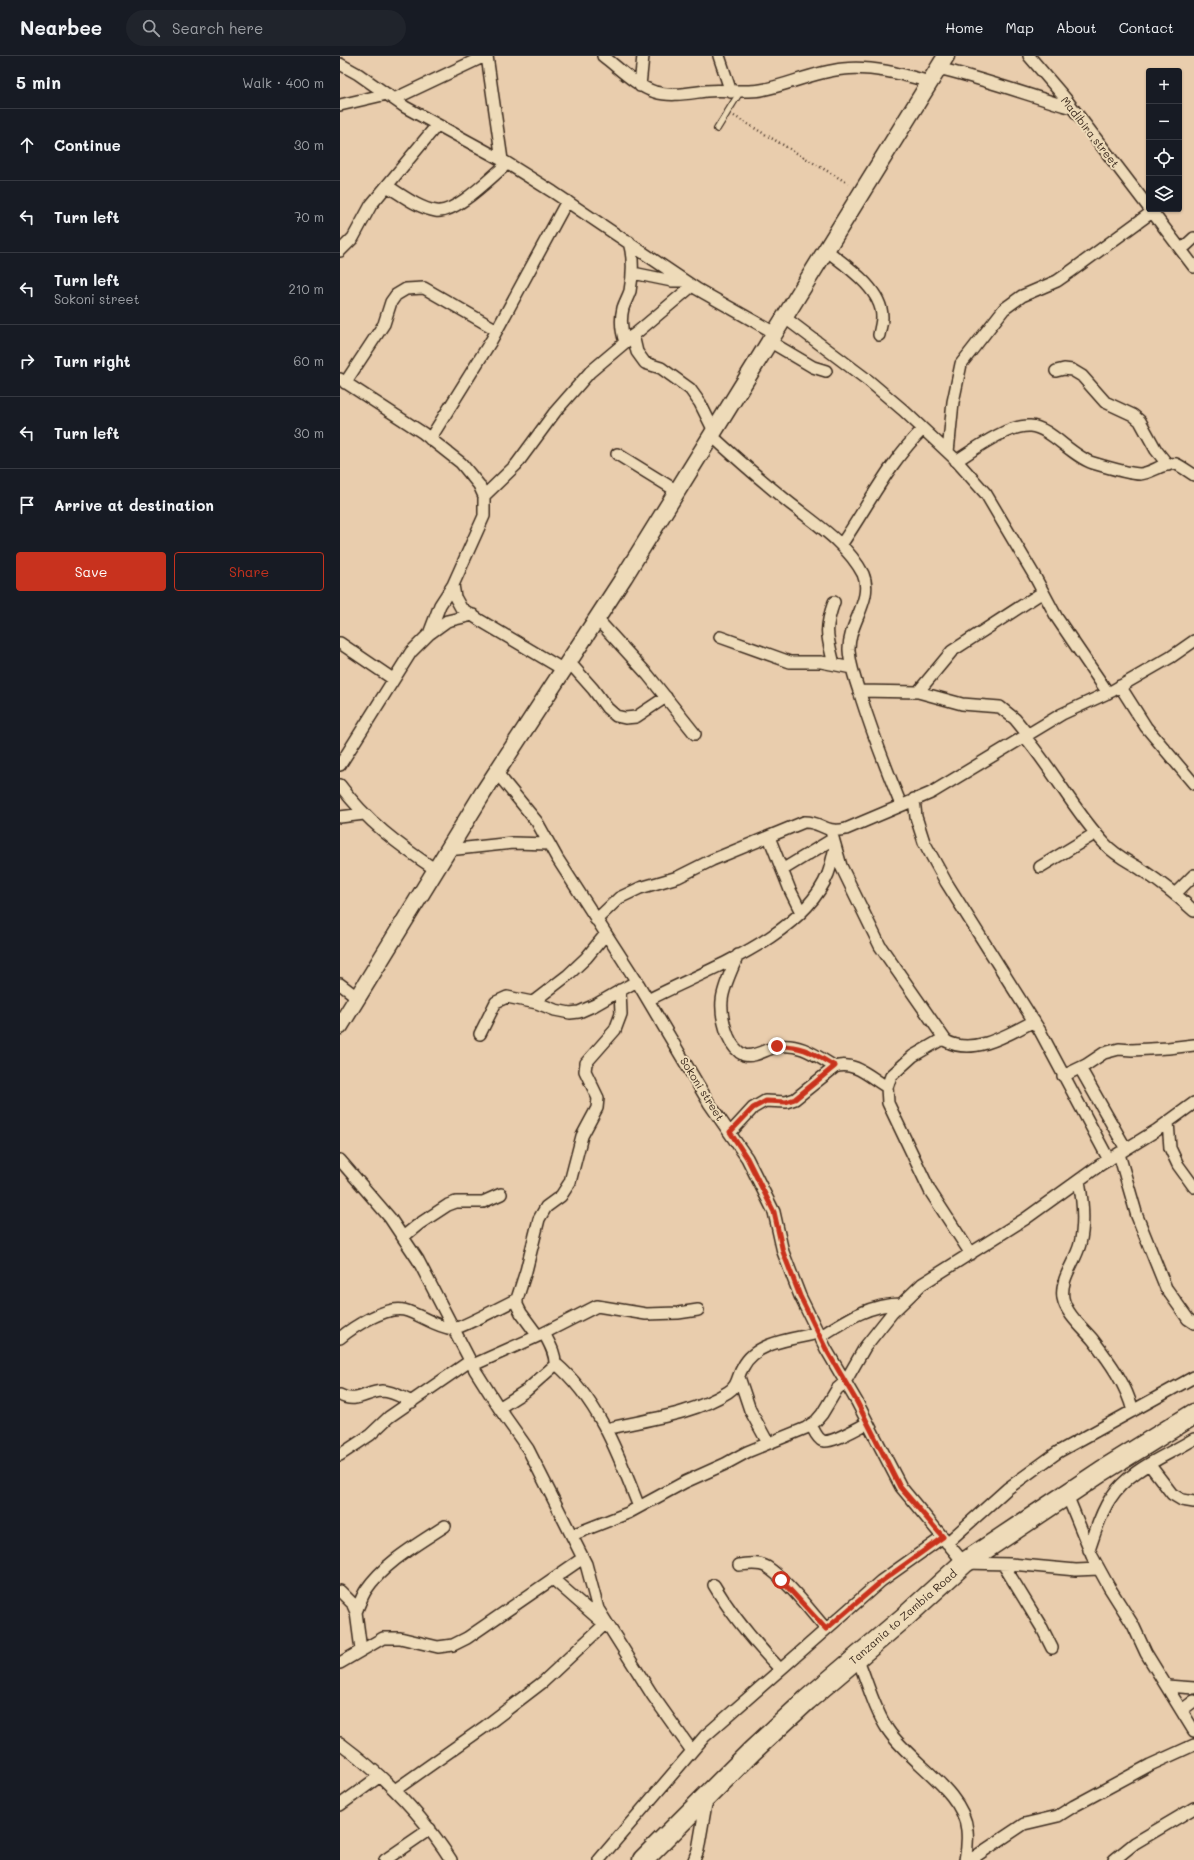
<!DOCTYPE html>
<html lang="en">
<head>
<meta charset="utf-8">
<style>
  body { margin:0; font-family:Mali,sans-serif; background:#20242c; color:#f1f3f6 }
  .controls { position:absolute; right:12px; top:12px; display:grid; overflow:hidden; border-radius:4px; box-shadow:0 1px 3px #0004 }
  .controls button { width:36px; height:36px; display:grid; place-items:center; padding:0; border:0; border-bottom:1px solid #363941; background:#171b24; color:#f1f3f6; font:20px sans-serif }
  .stop { position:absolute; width:12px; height:12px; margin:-9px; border:3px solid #c8321e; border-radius:50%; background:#fff }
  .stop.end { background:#c8321e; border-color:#fff; box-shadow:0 1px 4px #0008 }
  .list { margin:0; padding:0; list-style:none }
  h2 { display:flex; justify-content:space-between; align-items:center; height:52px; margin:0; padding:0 16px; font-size:17px }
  h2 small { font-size:13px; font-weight:400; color:#9ea1a6 }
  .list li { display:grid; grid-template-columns:26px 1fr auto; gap:12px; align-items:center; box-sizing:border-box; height:72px; padding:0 16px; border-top:1px solid #363941 }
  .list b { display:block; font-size:15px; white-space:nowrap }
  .list p { margin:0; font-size:13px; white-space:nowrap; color:#9ea1a6 }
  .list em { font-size:13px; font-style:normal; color:#9ea1a6 }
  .actions { display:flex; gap:8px; padding:12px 16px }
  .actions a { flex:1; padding:9px 0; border:1px solid #c8321e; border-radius:4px; text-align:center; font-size:14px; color:#c8321e }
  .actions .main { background:#c8321e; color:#fff }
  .icon { flex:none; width:22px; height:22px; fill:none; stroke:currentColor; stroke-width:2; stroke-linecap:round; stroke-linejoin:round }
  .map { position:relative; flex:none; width:854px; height:1804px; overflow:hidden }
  header { display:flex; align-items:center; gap:24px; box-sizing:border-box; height:56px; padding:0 20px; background:#171b24; border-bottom:1px solid #363941 }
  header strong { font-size:19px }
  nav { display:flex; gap:22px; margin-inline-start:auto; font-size:14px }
  .search { width:280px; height:36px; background:#20242c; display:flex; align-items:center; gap:10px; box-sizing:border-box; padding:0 14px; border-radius:22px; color:#9ea1a6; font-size:15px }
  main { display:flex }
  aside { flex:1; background:#171b24 }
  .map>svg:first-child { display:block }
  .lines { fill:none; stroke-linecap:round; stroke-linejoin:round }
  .lane-casing { stroke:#3b2a1e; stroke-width:8 }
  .street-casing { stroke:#3b2a1e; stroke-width:14 }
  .secondary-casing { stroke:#3b2a1e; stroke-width:19 }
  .highway-casing { stroke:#3b2a1e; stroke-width:23 }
  .path { stroke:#3b2a1e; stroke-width:2.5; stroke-dasharray:1 3; stroke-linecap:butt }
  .lane { stroke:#eedbb9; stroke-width:5.5 }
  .street { stroke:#eedbb9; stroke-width:11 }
  .secondary { stroke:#eedbb9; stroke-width:16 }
  .highway { stroke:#eedbb9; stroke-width:20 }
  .route { stroke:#c8321e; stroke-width:5 }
  .labels { text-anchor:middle; stroke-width:4; stroke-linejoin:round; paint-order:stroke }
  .street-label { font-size:11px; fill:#3b2a1e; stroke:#eedbb9 }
</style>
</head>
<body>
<header>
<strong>Nearbee</strong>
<div class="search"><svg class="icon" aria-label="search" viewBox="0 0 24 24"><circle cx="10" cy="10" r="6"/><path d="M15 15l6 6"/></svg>Search here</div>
<nav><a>Home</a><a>Map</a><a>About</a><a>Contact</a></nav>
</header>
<main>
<aside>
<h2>5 min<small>Walk · 400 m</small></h2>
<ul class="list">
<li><svg class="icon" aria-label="ahead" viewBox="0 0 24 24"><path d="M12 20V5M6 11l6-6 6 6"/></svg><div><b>Continue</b></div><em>30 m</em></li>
<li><svg class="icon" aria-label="left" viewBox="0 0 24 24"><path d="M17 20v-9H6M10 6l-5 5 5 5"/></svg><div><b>Turn left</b></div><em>70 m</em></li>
<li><svg class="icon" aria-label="left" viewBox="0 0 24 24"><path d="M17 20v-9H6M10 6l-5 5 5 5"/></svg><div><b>Turn left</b><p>Sokoni street</p></div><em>210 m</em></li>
<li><svg class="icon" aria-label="right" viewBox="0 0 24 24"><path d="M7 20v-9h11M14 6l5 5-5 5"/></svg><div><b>Turn right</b></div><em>60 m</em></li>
<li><svg class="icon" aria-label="left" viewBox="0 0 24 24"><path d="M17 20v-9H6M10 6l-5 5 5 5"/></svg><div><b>Turn left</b></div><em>30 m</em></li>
<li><svg class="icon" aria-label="arrive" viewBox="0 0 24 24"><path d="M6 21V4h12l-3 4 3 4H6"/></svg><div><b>Arrive at destination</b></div></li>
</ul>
<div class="actions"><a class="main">Save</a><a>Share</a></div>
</aside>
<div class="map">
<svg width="854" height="1804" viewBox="0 0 854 1804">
  <rect width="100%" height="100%" fill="#e9cdad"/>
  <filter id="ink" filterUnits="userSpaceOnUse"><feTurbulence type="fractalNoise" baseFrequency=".025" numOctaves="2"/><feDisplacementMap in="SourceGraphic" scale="8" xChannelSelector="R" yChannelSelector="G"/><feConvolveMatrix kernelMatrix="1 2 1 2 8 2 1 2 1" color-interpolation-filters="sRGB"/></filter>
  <g filter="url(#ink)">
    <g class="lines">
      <!-- lane casing -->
      <g class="lane-casing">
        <path id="lane" d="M377 73 400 36"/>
      </g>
      <!-- street casing -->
      <g class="street-casing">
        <path id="street" d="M147 0 162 104
          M263 0C280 13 295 29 315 36 331 41 349 37 366 35 384 33 403 37 421 34 449 29 473 16 503 13 533 10 561 18 590 26
          M379 0 391 36
          M689 0 725 42 809 152
          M0 8 18 18 65 51 162 104 213 136 357 233 435 277
          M598 12C644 23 688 39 732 52
          M300 30 303 0
          M54 43 145 0
          M0 49 47 38
          M47 130C62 139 78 152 96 155 116 158 152 120 167 108
          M810 153 854 211
          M486 194C505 209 542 233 542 261 542 267 540 273 539 279
          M841 194 854 182
          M0 195 13 182 31 149 97 69
          M293 217 332 225H344
          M444 261 529 325 563 354 614 402 646 438 694 519 717 562 768 637
          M293 279 297 296 305 307 321 312 350 333 360 347 374 375
          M429 285 473 311 486 315
          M285 286C281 274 280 264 283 252 285 246 288 241 290 235 293 218 294 203 289 186
          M716 315 724 313 732 314 742 320 765 346 793 359 800 365 816 394 828 409
          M0 323 83 377 121 407 139 429 144 440V460L113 529 115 541 121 552 141 565 224 614
          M5 327 44 268 51 246 56 239 66 233 84 232 157 274
          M371 379C396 402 421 424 447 445 473 466 507 487 523 518 534 543 508 568 509 594 510 609 515 624 520 638 532 676 546 712 561 749
          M90 383 151 285 227 145
          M608 396 613 346 621 308 664 253 682 240 717 225 730 216 812 156
          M277 398 337 435
          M616 405C635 393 667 369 690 370 710 371 731 400 753 407 763 410 791 418 800 418 812 417 824 406 836 408 841 410 849 416 854 419
          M144 440 176 409 215 356 250 316 352 230
          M501 489C528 450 549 406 583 373
          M494 546C484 574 487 580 494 608
          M257 563 308 619 355 678
          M89 578 100 549 113 529
          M380 581 450 606H481L512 612
          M0 587 53 623
          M229 606 253 633 267 652 276 660 285 662 296 661 326 641
          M780 630 806 671 854 728
          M519 635 578 636 622 648 660 651 675 663 688 679
          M578 636 612 595 703 536
          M685 681C714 715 734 755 765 788 776 800 788 805 802 814 820 826 838 840 854 855
          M0 709 71 596 89 578 107 565 133 559
          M157 717 197 766 217 802 299 929 369 1047 407 1102 434 1156 443 1196 460 1240 486 1293 517 1346 561 1431 624 1507 670 1508 736 1514 759 1513
          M0 729C26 765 60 790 96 814
          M574 743 576 761 584 786 606 826 700 975 769 1104
          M0 761 24 758
          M491 775 501 810 540 890 606 985C634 1000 669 978 694 965
          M429 781 450 834 461 856
          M108 794 173 787 209 788
          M700 811 756 777
          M442 814 493 783
          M835 838 854 819
          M256 864 279 842 300 832 338 821 372 804 464 766C482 765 483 778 506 773L591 737 722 658 772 635 831 601 854 585
          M398 899C384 932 375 945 388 980 391 987 397 996 404 999 414 1002 426 993 436 991 457 985 477 1000 495 1011
          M0 928 17 941
          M308 944C365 914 462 882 488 818 491 810 493 800 495 791
          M193 946 228 919 246 902 265 879
          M140 978 156 946 167 941 197 947 215 954 230 957 239 956 255 949 297 925
          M604 982 573 1000 551 1020 547 1031 548 1047 590 1135 631 1198
          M740 1012 786 1093
          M723 1020 746 1009 764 997 779 993 792 994 828 992 854 989
          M828 1066 830 1092 838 1109 854 1131
          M390 1077 413 1052 425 1045 446 1046 455 1043 495 1011C514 1004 531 1022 547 1031
          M779 1098 797 1160 826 1232 848 1263 854 1267
          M0 1104 50 1162 78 1204 135 1314 159 1352 188 1393 246 1508 258 1553 313 1640 352 1695
          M739 1125C743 1146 745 1167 740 1188 735 1207 720 1222 723 1242 726 1258 743 1272 753 1284 770 1306 786 1328 793 1355
          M63 1181 79 1168 108 1149 116 1146H143L161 1138
          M198 1280 181 1257 177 1249V1243L186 1215 199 1163 206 1151 221 1140 230 1126 242 1080 257 1052 258 1042 245 1015 246 1007 275 974 281 958 280 934
          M481 1280C506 1264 530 1248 561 1248
          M0 1282C13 1271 46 1250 64 1254 80 1258 95 1271 113 1273 119 1273 167 1248 177 1243
          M215 1307C259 1344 279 1400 299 1451
          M133 1309 198 1280 257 1250 306 1258 338 1257 358 1254
          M399 1321 410 1354 428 1387
          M0 1339C16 1348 26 1336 42 1335 53 1335 63 1342 72 1346
          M159 1352 187 1334 215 1309C216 1298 209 1287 204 1277
          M471 1368C473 1373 477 1381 481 1384 488 1390 519 1371 528 1367
          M266 1373C307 1363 352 1359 388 1336 399 1329 397 1320 403 1311 416 1285 454 1283 479 1277
          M0 1399 30 1379 49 1361 130 1305
          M809 1408 832 1438 842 1444 854 1446
          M727 1439 752 1500 769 1531 793 1569 806 1597 854 1675
          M232 1479 288 1457 345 1426 385 1408 407 1396 466 1372 476 1365 482 1358 497 1333 505 1326 525 1291 552 1257 582 1228 685 1163 760 1109 817 1074 854 1047
          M607 1487 667 1433 718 1396 854 1321
          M749 1494C755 1477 760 1458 770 1443 789 1413 825 1401 854 1383
          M663 1508 702 1572 712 1592
          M399 1509C408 1508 419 1506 427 1511 447 1524 470 1555 486 1573
          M213 1523 262 1566
          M374 1529C392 1560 415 1587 440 1613
          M0 1535 12 1547 16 1556 21 1594
          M16 1556C19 1549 22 1540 26 1534 45 1506 78 1488 105 1470
          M517 1601C527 1625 534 1653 548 1674 569 1706 624 1735 627 1774 628 1784 627 1794 625 1804
          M0 1607 43 1582H60L98 1591 113 1589 127 1582 243 1502
          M827 1630 854 1632
          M842 1654 854 1645
          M0 1687C44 1720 82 1758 111 1804
          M55 1734 143 1672 203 1626 265 1568
          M0 1749 40 1720
          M45 1804 90 1773
          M259 1804 365 1680 541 1525 603 1481
          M354 1804 358 1794 367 1742
          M630 1804 684 1768 718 1760 734 1750 810 1709 854 1689
          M774 1804 795 1787 854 1752"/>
      </g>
      <!-- secondary casing -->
      <g class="secondary-casing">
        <path id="secondary" d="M0 970 143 737 284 521 606 0"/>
      </g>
      <!-- highway casing -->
      <g class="highway-casing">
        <path id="highway" d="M303 1804 412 1695 467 1644 566 1560 624 1507 762 1415 854 1358"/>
      </g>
      <!-- path -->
      <path class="path" d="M394 60 511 129"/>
      <!-- lane -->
      <use href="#lane" class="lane"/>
      <!-- street -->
      <use href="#street" class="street"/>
      <!-- secondary -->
      <use href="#secondary" class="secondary"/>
      <!-- highway -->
      <use href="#highway" class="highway"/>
    </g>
  </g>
  <g class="lines" filter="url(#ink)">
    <!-- route -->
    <path class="route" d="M437 990C462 989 474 998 495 1010L455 1043 446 1046 426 1045 413 1052 390 1076 407 1102 434 1156 443 1196 460 1240 486 1293 517 1346 560 1431 603 1481 542 1525 486 1573 441 1524"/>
  </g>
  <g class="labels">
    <!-- street labels -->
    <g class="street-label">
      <text transform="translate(750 76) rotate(52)" y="4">Madibira street</text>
      <text transform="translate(362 1033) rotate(58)" y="4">Sokoni street</text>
      <text transform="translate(563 1561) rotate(-41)" y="4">Tanzania to Zambia Road</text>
    </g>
  </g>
</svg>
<div class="controls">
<button>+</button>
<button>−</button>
<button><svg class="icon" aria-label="locate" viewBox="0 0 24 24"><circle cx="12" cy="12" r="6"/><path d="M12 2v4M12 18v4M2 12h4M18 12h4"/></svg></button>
<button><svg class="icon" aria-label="layers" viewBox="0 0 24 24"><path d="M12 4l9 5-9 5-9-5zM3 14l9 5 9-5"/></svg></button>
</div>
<div class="stop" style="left:441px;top:1524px"></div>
<div class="stop end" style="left:437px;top:990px"></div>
</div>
</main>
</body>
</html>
